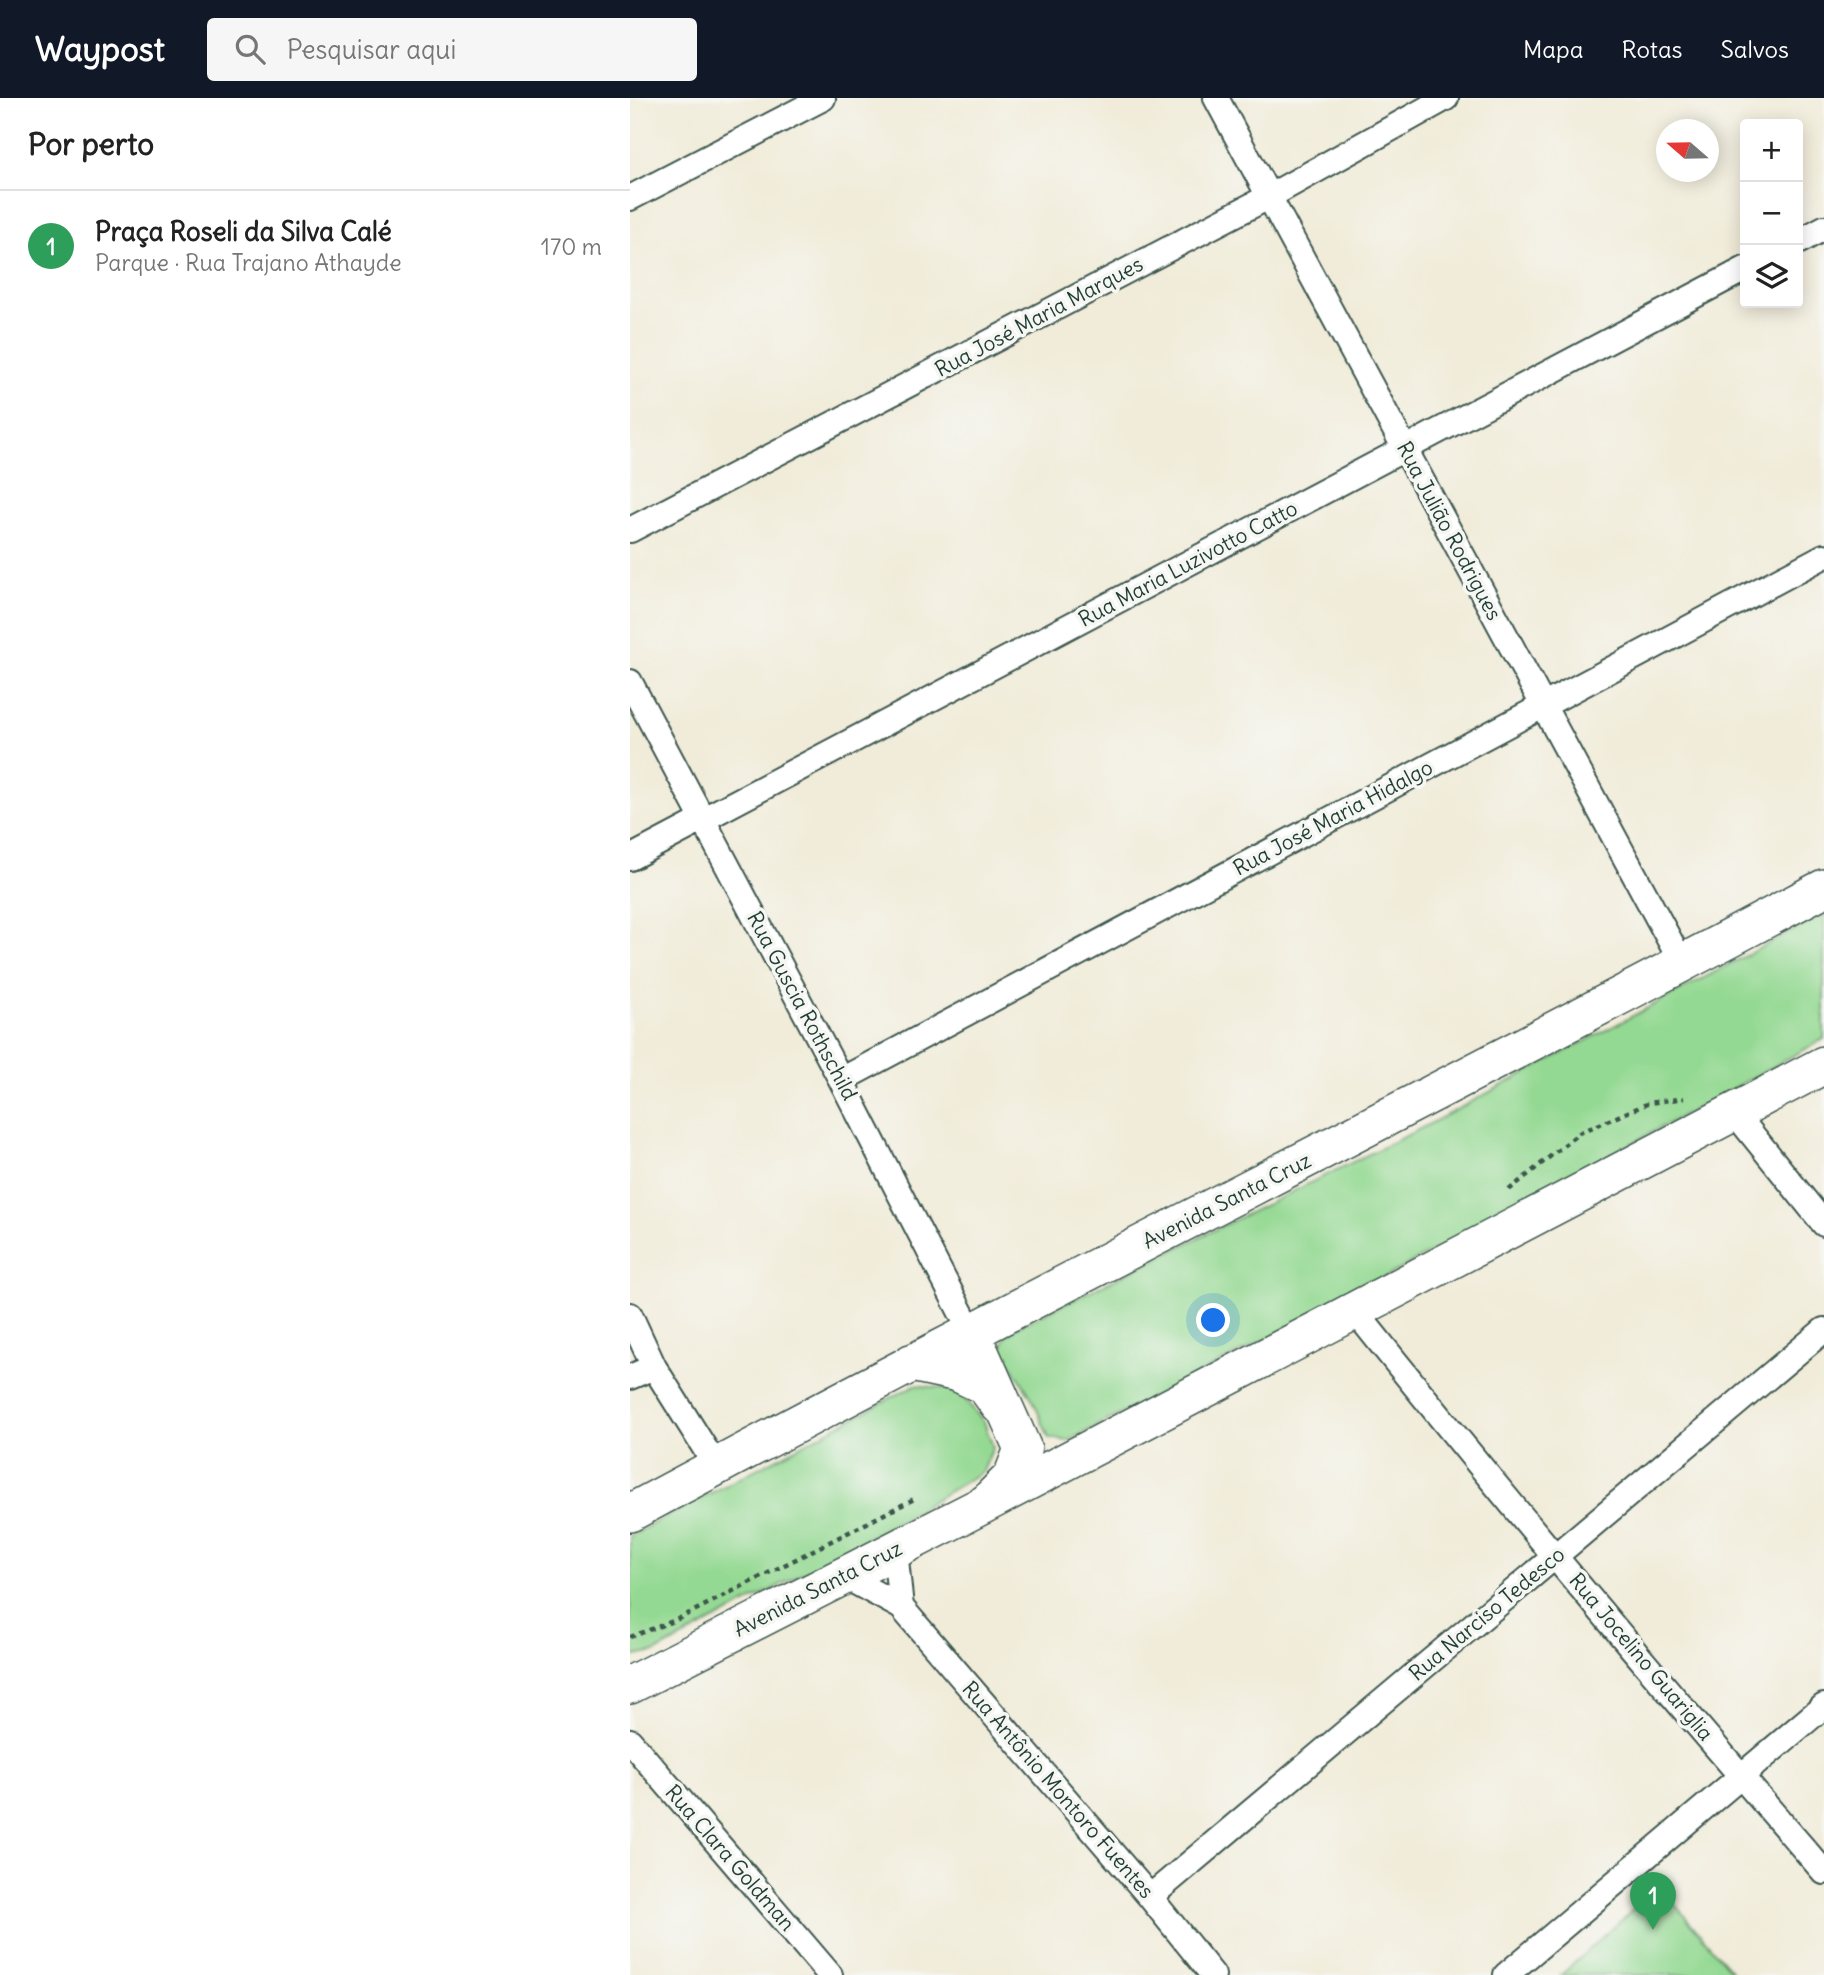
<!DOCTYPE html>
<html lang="pt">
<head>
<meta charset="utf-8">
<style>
  body { margin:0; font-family:Delius,sans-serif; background:#f6f6f6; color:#222 }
  .controls { position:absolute; right:21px; top:21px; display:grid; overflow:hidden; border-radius:7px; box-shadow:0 4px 18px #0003 }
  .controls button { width:63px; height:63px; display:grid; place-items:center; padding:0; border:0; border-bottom:2px solid #e0e0e0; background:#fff; color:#222; font:35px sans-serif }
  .compass { position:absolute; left:1026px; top:21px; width:63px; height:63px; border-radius:50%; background:#fff; box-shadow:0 4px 18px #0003; rotate:290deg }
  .you { position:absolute; left:584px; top:1223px; width:24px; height:24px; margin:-18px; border:5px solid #fff; border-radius:50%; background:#1a73e8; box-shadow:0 0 0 10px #1a73e833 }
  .badge { display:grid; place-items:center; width:46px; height:46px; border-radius:50%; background:#111827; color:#fff; font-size:23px; font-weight:700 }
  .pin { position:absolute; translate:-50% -58px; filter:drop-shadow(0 2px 4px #0008) }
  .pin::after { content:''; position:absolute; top:37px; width:24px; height:21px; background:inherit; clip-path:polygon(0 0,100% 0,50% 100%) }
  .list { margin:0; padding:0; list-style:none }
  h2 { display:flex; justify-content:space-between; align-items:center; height:91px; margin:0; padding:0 28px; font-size:30px }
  h2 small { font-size:23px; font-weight:400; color:#767676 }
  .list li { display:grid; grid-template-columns:46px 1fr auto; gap:21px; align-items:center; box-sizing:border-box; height:112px; padding:0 28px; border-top:2px solid #e0e0e0 }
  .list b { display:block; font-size:26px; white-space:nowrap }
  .list p { margin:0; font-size:23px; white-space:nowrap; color:#767676 }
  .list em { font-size:23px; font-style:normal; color:#767676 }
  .icon { flex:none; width:38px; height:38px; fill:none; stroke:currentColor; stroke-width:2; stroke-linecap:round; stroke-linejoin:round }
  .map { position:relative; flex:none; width:1194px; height:1877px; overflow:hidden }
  header { display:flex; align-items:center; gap:42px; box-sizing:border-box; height:98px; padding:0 35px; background:#111827; color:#fff }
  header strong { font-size:33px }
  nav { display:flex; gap:38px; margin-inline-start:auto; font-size:24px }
  .search { width:490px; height:63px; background:#f6f6f6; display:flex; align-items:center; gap:18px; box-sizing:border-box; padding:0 24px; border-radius:7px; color:#767676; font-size:26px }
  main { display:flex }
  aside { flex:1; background:#fff }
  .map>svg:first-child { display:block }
  .green { fill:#94d993; stroke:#5a8b64; stroke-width:2 }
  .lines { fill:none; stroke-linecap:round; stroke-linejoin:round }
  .street-casing { stroke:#3e574d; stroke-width:28 }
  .secondary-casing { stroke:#3e574d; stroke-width:40 }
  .path { stroke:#3e574d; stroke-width:4.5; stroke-dasharray:5 5; stroke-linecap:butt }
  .street { stroke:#fff; stroke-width:24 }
  .secondary { stroke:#fff; stroke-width:37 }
  .labels { text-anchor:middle; stroke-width:7; stroke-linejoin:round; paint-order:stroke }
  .street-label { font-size:21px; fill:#1f3d34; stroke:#f6f6f2 }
</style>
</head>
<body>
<header>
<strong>Waypost</strong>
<div class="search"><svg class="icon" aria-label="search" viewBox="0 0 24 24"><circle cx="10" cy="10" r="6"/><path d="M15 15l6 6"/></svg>Pesquisar aqui</div>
<nav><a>Mapa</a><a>Rotas</a><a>Salvos</a></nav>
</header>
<main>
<aside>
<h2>Por perto<small></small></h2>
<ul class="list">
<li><span class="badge" style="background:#2e9e5b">1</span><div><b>Praça Roseli da Silva Calé</b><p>Parque · Rua Trajano Athayde</p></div><em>170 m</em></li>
</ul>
</aside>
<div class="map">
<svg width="1194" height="1877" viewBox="0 0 1194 1877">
  <rect width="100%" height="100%" fill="#f6f6f2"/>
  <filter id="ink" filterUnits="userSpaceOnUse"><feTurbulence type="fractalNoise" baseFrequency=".0143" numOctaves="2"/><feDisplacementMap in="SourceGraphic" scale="14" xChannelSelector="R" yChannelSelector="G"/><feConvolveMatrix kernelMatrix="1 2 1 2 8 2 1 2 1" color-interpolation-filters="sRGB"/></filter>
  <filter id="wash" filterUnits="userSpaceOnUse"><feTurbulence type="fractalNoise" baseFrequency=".00686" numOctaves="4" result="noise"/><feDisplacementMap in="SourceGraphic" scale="28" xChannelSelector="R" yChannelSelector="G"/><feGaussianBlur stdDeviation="1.57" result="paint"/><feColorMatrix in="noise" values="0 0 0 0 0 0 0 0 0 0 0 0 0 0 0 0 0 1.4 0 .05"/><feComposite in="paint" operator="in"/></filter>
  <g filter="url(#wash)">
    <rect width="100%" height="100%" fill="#f1ecd9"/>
    <!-- green -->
    <path class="green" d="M1194 816V941L724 1196 438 1343 419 1340 403 1302 371 1250 376 1238 389 1228 796 1028Z
      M285 1287 327 1292 354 1324 363 1349 353 1373 271 1422 26 1554 0 1559V1438Z
      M1029 1788 1105 1877H931Z"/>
  </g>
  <g filter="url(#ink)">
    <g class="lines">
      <!-- street casing -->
      <g class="street-casing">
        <path id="street" d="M586 0 1053 867
          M0 100 193 0
          M1168 144 1194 130
          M0 432 640 98 816 0
          M0 584 211 982 341 1234
          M0 760 1115 171
          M211 982 1194 458
          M1104 1014 1194 1126
          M725 1213C876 1403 1034 1590 1194 1774
          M0 1217 24 1269 86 1368
          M0 1279 24 1269
          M214 1478 271 1509 265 1452
          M271 1509 520 1799 583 1877
          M0 1643 200 1877
          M520 1799 1194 1232
          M876 1877 1194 1608"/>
      </g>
      <!-- secondary casing -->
      <g class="secondary-casing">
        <path id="secondary" d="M341 1234 393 1351 382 1379 361 1400
          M281 1265 328 1275 355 1288 369 1307
          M0 1415C395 1202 798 1002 1194 790
          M0 1587 353 1407 1194 967"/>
      </g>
      <!-- path -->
      <path class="path" d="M879 1092 949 1035 1019 1005 1054 1000
        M0 1539 46 1522 286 1400"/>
      <!-- street -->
      <use href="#street" class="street"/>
      <!-- secondary -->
      <use href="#secondary" class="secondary"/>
    </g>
  </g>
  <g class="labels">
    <!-- street labels -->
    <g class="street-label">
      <text transform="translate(409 219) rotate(-28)" y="7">Rua José Maria Marques</text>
      <text transform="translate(819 433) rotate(62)" y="7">Rua Julião Rodrigues</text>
      <text transform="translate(558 466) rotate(-28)" y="7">Rua Maria Luzivotto Catto</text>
      <text transform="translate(703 720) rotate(-28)" y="7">Rua José Maria Hidalgo</text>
      <text transform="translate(172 908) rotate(62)" y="7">Rua Guscia Rothschild</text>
      <text transform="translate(597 1103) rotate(-27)" y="7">Avenida Santa Cruz</text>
      <text transform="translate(188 1491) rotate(-27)" y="7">Avenida Santa Cruz</text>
      <text transform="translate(857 1516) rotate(-40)" y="7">Rua Narciso Tedesco</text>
      <text transform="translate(1011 1559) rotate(50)" y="7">Rua Jocelino Guariglia</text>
      <text transform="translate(428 1692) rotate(49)" y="7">Rua Antônio Montoro Fuentes</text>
      <text transform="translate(100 1760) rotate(49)" y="7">Rua Clara Goldman</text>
    </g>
  </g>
</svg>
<div class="controls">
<button>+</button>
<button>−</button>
<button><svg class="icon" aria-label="layers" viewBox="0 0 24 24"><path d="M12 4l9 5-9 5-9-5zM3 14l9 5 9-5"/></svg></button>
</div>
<svg class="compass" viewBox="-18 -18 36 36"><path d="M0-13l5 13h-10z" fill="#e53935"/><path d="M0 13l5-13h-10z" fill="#767676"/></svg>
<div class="you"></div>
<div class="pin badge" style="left:1023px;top:1832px;background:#2e9e5b">1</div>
</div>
</main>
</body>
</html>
